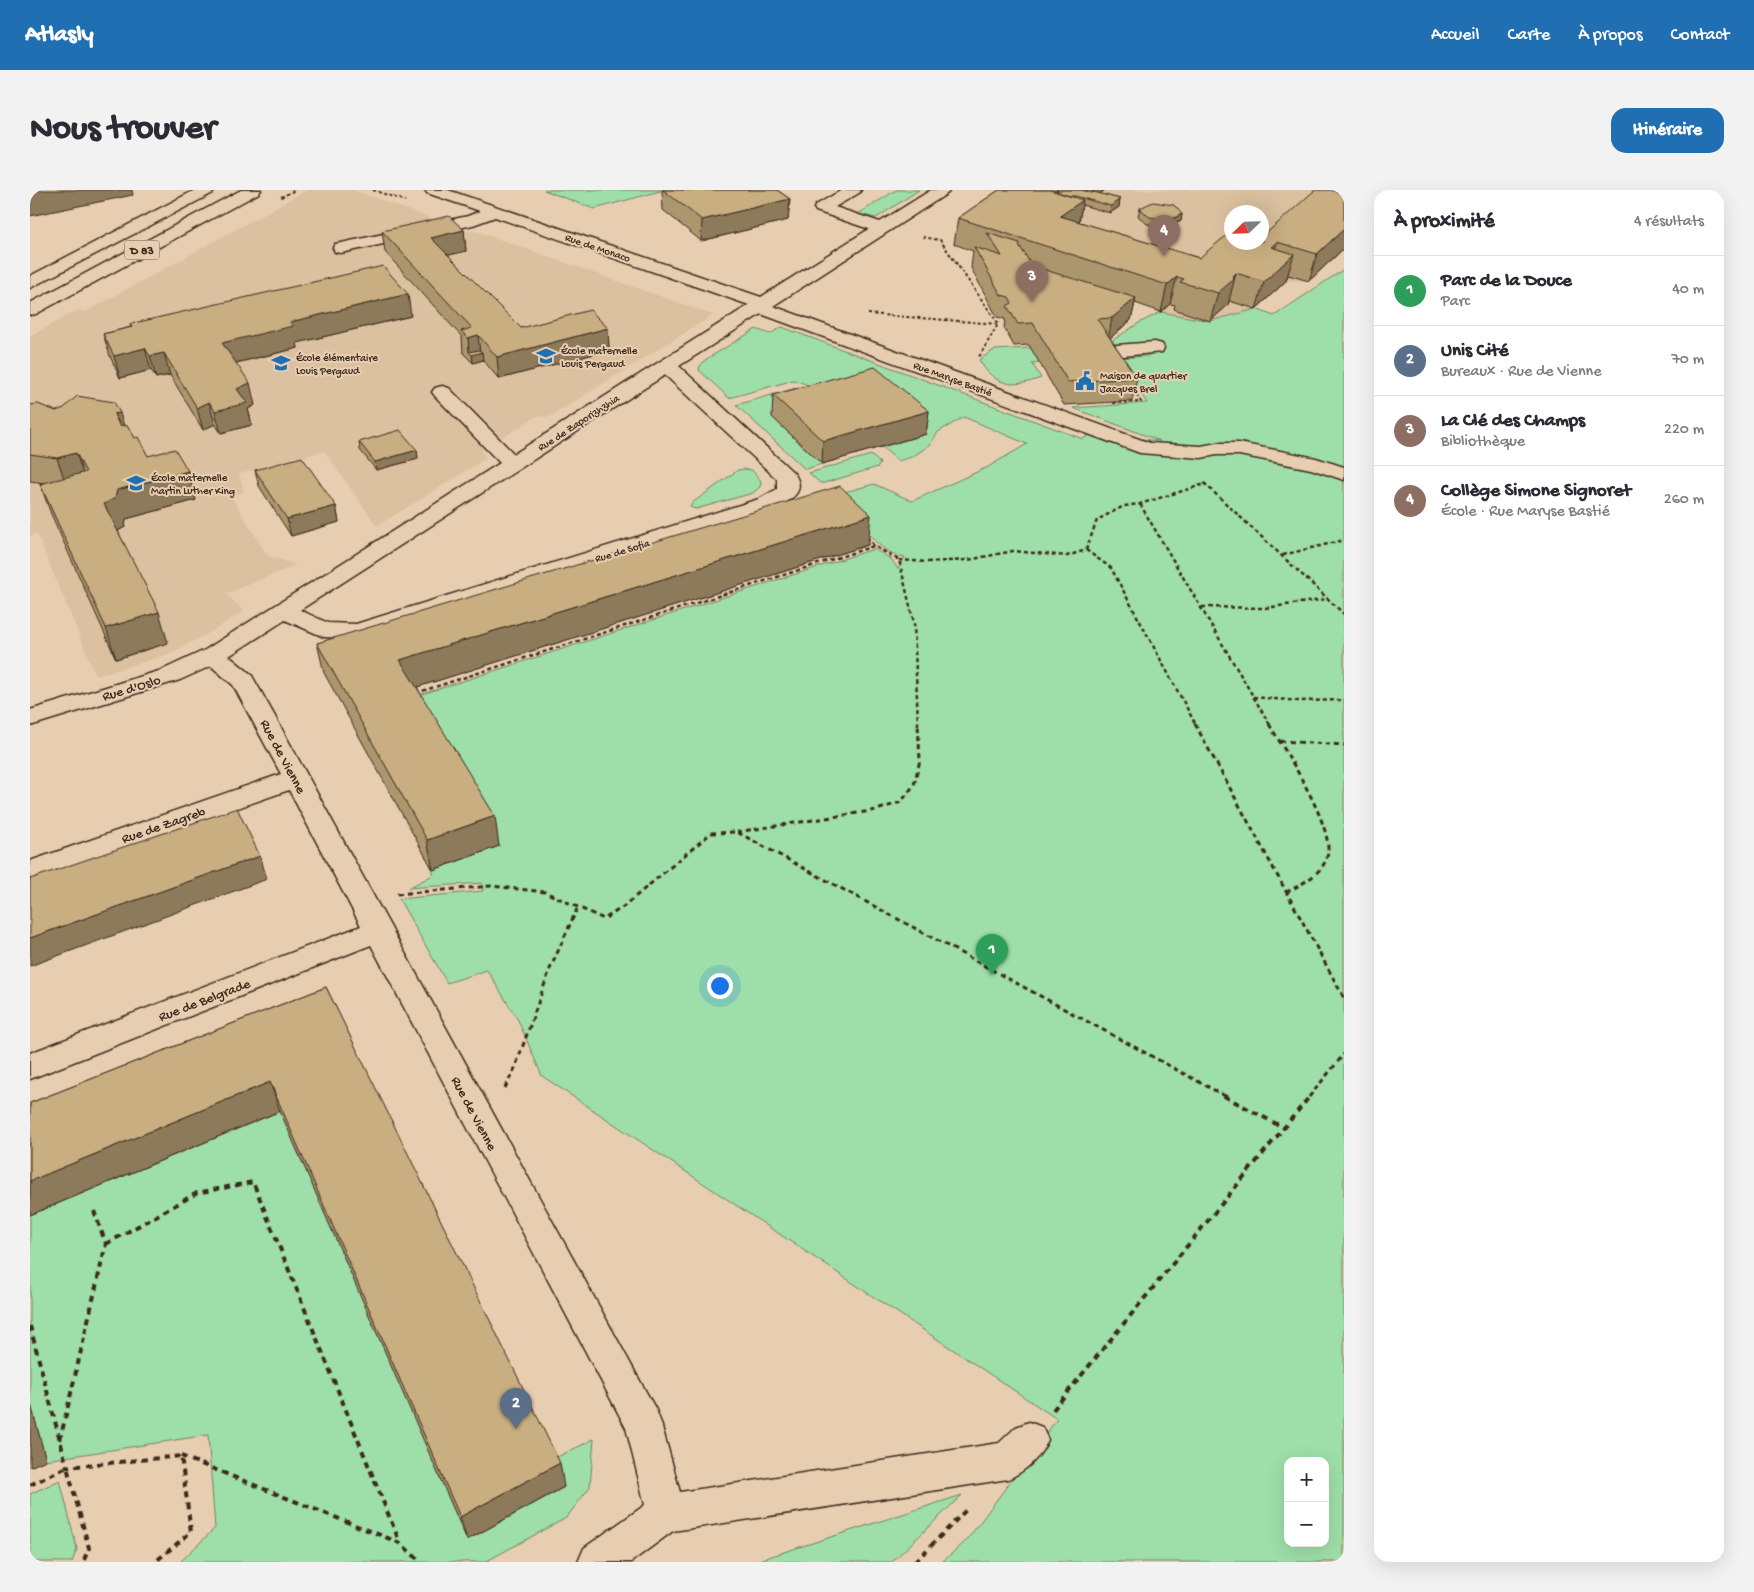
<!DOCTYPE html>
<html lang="fr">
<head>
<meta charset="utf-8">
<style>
  body { margin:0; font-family:"Gochi Hand",sans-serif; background:#f2f2f3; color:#2b2b33 }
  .controls { position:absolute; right:15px; bottom:15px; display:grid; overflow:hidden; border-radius:10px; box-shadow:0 5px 20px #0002 }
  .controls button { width:45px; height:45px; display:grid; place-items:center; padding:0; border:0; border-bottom:1px solid #e1e1e2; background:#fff; color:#2b2b33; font:25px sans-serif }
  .compass { position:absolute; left:1194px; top:15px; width:45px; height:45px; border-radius:50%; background:#fff; box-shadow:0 5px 20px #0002; rotate:247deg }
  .you { position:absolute; left:689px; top:795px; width:18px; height:18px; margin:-12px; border:4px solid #fff; border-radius:50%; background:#1a73e8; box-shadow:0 0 0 8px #1a73e833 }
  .badge { display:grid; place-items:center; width:32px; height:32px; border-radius:50%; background:#1f6fb2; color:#fff; font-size:16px; font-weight:700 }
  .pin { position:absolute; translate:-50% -41px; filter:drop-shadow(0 1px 2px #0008) }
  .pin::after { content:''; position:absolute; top:26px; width:18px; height:15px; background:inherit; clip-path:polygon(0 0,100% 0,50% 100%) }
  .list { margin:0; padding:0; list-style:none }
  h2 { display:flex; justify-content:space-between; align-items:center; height:65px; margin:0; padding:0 20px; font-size:21px }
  h2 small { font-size:16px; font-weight:400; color:#7c7c81 }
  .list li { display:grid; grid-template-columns:32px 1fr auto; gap:15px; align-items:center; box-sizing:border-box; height:70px; padding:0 20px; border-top:1px solid #e1e1e2 }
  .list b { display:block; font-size:19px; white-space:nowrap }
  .list p { margin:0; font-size:16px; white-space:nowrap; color:#7c7c81 }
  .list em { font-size:16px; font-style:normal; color:#7c7c81 }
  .map { position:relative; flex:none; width:1314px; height:1372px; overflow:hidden; border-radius:15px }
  header { display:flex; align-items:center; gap:30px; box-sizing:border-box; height:70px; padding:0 25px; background:#1f6fb2; color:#fff }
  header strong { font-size:24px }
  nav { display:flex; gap:28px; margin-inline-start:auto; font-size:18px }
  .intro { display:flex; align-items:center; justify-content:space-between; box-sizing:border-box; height:120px; padding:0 30px }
  h1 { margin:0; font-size:35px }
  .button { padding:12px 22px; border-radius:15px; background:#1f6fb2; color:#fff; font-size:18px; font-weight:700 }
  main { display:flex; gap:30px; padding:0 30px }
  aside { flex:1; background:#fff; border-radius:15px; box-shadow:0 5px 20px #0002 }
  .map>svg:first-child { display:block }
  .built { fill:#dbc19f; fill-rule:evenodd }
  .green { fill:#9edea8; stroke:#6c8463; fill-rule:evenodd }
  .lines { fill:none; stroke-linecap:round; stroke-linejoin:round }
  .minor-casing { stroke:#3b2a1e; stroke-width:3 }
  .major-casing { stroke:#3b2a1e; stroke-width:3 }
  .path-far3 { stroke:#3b2a1e; stroke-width:2; stroke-dasharray:3 2.5; stroke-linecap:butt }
  .path-far2 { stroke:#3b2a1e; stroke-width:2.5; stroke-dasharray:4 3; stroke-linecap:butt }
  .path-far1 { stroke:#3b2a1e; stroke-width:3; stroke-dasharray:5 4; stroke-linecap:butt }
  .path { stroke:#3b2a1e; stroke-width:4; stroke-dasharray:6 5; stroke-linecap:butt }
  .minor { fill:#e8ceb0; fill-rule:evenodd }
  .major { fill:#e8ceb0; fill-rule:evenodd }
  .wall { fill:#ac966e; stroke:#3b2a1e }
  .shaded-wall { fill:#8c7a5a; stroke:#3b2a1e }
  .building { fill:#c8ae80; stroke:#3b2a1e }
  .labels { text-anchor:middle; stroke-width:4; stroke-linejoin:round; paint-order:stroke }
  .far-street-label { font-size:11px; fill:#3b2a1e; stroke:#e8ceb0 }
  .far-poi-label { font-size:11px; fill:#3b2a1e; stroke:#e8ceb0; text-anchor:start }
  .shield { fill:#e8ceb0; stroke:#6f5b4a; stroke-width:1 }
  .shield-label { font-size:12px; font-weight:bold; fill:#3b2a1e }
  .street-label { font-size:14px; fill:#3b2a1e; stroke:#e8ceb0 }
</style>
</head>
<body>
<header>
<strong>Atlasly</strong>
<nav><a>Accueil</a><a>Carte</a><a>À propos</a><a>Contact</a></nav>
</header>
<div class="intro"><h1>Nous trouver</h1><a class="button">Itinéraire</a></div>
<main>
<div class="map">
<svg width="1314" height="1372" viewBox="0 0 1314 1372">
  <rect width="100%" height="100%" fill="#e8ceb0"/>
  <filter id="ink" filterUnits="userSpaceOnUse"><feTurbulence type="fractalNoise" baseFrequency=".02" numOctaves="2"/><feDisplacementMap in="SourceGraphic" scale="10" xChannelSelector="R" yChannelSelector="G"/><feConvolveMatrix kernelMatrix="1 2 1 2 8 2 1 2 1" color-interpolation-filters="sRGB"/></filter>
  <g filter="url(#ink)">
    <!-- built -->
    <path class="built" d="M277 0H323L411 32 419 38 449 42 683 125 520 227 507 226 451 261 457 268 347 336 294 261 209 284 214 302 201 306 237 365 266 375 196 404 214 421 179 443 139 464 66 486 7 344 0 346V146L48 120 56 122Z
      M1004 0H1314V58L1279 91H1256L1226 119 1180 131 1131 122 986 76ZM1202 22H1232V52H1202Z"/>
    <!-- green -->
    <path class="green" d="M514 0H634L564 19Z
      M866 0H889L846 28 828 24Z
      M1314 79V1372H912L936 1351 1027 1229 512 886 488 830 457 780 417 793 369 709 453 701 452 693 378 698 403 685V680L469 656 386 506 844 359 861 369 868 379 875 367C851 364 842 345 825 331 814 323 803 316 793 308L844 294 882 311 958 277 997 254 934 227 908 242 900 255 882 267 868 271 852 257 896 244 813 207 764 190 699 208 669 180 670 176 675 170 726 139 740 144 752 137 1053 249 1060 244 1130 251 1043 218 1117 213 1088 168 1118 166 1127 157 1081 160 1077 154 1109 133 1131 122 1180 131 1226 119 1244 126ZM1258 1271H1295V1353H1258Z
      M1001 158 1010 172 1002 173 1011 188C984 198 965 197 949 170L964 160Z
      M766 198 742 227 792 274 775 279 706 215Z
      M841 265 850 273 848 277 794 293H790L779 283Z
      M714 279 722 280 731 291 730 297 723 303 666 319 660 317 662 313 708 280Z
      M250 921 437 1349 534 1297 521 1270 564 1249 560 1297 536 1328 455 1372H150L185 1338 178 1245 16 1270 0 1211V1025Z
      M30 1290 47 1359 42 1372H0V1304Z
      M932 1305 862 1372H723Z"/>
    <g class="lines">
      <!-- minor casing -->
      <g class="minor-casing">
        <path id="minor" d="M395 0H418L731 107 839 39 786 21 784 18 786 15 812 0H831L829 3 805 17 850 32 901 0H920L918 3 743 116 1120 253 1171 256 1187 253H1209L1286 268 1314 277V290L1281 279 1209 265H1187L1171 268 1110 263 731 124 649 176 764 283C778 303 759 310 745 319L327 448 294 447 255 430 199 466 221 484 243 523 626 1220 631 1233 650 1302 969 1253 986 1237 999 1232 1012 1237 1018 1250C1010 1268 996 1281 978 1289L643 1341 601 1372H548L554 1358 615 1315 596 1238 341 755 0 889V863L331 736 259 600 0 691V671L251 584 203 495 181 476 150 490 0 536V520L132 480 175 460 470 273 405 206 402 202 405 198 412 196 419 198 484 264 719 115 465 27 443 35 311 63 305 62 303 58 305 54 311 53 438 26 450 21 397 3ZM635 185 747 289V299L729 309 326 434 298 433 270 420Z
          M1125 152 1132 154 1134 158 1132 162 1074 168 1067 166 1065 162 1067 158 1074 156Z"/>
      </g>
      <!-- major casing -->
      <g class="major-casing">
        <path id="major" d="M165 0H185L183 3 0 98V86Z
          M211 0H231L229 3 6 124 0 125V113Z"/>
      </g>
      <!-- path-far3 -->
      <path class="path-far3" d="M343 0 375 11
        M251 7 265 0
        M893 47 910 50 968 133
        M838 124 968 134 949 167
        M1083 213 1111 212 1102 198"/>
      <!-- path-far2 -->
      <path class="path-far2" d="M1174 293 1314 424
        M1110 314 1240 535
        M837 347 844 356 869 370 884 433 888 535
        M1056 360 1081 378 1166 535
        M1253 365 1314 350
        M869 370 898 372 938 370 983 361 1037 366 1056 360 1067 330 1094 316 1110 314 1175 294
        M1172 417 1235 418 1297 409
        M386 503 844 356
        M1223 507 1269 511 1314 510"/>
      <!-- path-far1 -->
      <path class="path-far1" d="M1165 534 1314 808
        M1239 534C1255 561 1306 638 1297 667 1292 684 1272 694 1257 702
        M1250 551 1314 555
        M707 642 847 620 871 612 884 595 890 570 888 534
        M367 704 461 696 515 702 574 729 593 717 681 643 707 642 1197 907
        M475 898 485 878 520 779 547 719
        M1279 907 1314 864"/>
      <!-- path -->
      <path class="path" d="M1194 906 1254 938
        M76 1054 167 1003 223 992 370 1353
        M0 1136 37 1277 151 1266 161 1342 125 1372
        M1023 1220 1280 906
        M30 1250 76 1054 64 1021
        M151 1266 370 1353 391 1372
        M0 1295 37 1277 59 1358 53 1372
        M885 1372 937 1319"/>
      <!-- minor -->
      <use href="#minor" class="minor"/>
      <!-- major -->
      <use href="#major" class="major"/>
    </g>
    <!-- wall -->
    <path class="wall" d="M632 0H747L760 9 758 30 671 51 633 20Z
      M969 0H1075L1070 4 1090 9 1089 17 1080 23 1052 15 1049 32 1169 68 1202 52H1232L1314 4V58L1279 91 1258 85 1256 91 1226 119 1199 111 1198 115 1180 131 1144 119 1145 115 1140 114 1131 122 1105 113 1101 130 1080 148 1107 188 1102 211 1034 215 999 155 984 156 974 138 975 129 967 127 941 78 943 61 924 54 928 28Z
      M1110 18 1152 24 1151 31 1138 37 1117 34 1108 26Z
      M434 40 436 61 418 65 491 138H578L579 160 469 189 453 170 443 173 433 163 432 147 355 62 352 41Z
      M381 126 267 153 268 158 206 173 225 215 218 219 222 235 191 243 185 234 173 240 140 185 126 188 121 180 90 188 80 166 73 144 101 137 100 134Z
      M743 205 899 221 896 244 792 274 742 227Z
      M0 215 94 236 105 248 118 266 166 310 96 329 95 337 88 341 138 453 86 469 21 324 10 294 14 293 0 291Z
      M329 252 387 260 388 269 346 280 330 260Z
      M225 280 306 316 309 332 261 346 229 296Z
      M838 355 387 497 469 656 403 680 294 483 287 453Z
      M296 797 534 1297 437 1350 250 921 0 1025V913Z"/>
    <!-- shaded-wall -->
    <path class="shaded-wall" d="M0 0H102L103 5 0 26Z
      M1063 0H1075L1061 10Z
      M760 9 758 30 671 51 672 30Z
      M1090 9 1089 17 1080 23 1081 16Z
      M1053 10 1048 36 1030 26Z
      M1152 24 1151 31 1138 37 1140 30Z
      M1314 39V58L1279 91 1287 64Z
      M434 40 436 61 403 69 401 48Z
      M1247 52 1240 79 1241 57Z
      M1264 64 1256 91 1226 119 1234 92Z
      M1206 83 1198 115 1180 131 1188 103Z
      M1147 87 1140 114 1131 122 1137 95Z
      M378 104 381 126 267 153 268 158 197 175 192 153 260 132Z
      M1106 108 1101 130 1078 150 1082 128Z
      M578 138 579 160 469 189 467 167Z
      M448 145 450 163 452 162 453 170 443 173 442 165 439 162 438 148Z
      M115 158 121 180 90 188 84 166Z
      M134 163 140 185 126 188 120 166Z
      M220 193 225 215 218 219 222 235 191 243 185 221 207 199Z
      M179 212 185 234 173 240 167 218Z
      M899 221 896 244 792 274 793 251Z
      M90 223 99 251 84 224Z
      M387 260 388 269 346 280 345 272Z
      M46 263 56 292 37 297 27 268Z
      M158 281 166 310 96 329 95 337 84 343 74 314 87 300Z
      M306 316 309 332 261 346 257 329Z
      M841 325 838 355 375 501 370 470Z
      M129 422 138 453 86 469 76 438Z
      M465 626 469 656 403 680 397 650Z
      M230 666 237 689 0 776V748Z
      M240 892 250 921 0 1025V991Z
      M0 1211 16 1270 0 1277Z
      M530 1273 534 1297 437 1350 430 1327Z"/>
    <!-- building -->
    <path class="building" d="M633 0H747L760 9 672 30Z
      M969 0H1020L1053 10 1030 26 1169 68 1197 45 1202 46V52H1232V47L1285 0H1301L1314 4V39L1287 64 1247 52 1241 57 1264 64 1234 92 1206 83 1202 87 1205 88 1188 103 1150 92 1154 89 1147 87 1137 95 928 28Z
      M1026 0H1052L1062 3 1064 2 1090 9 1081 16 1045 6H1039L1028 2V1Z
      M1123 12 1144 15 1152 24 1140 30 1119 27 1110 18Z
      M419 26 434 40 401 48 491 138 560 120 578 138 467 167 448 145 438 148 431 141 442 138 352 41Z
      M957 43 990 53 989 55 1002 76 1106 108 1082 128 1067 129 1107 188 1038 192 1003 133 988 134 977 116 982 113 979 107 971 105 944 57 972 66Z
      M353 76 378 104 260 132 263 136 192 153 220 193 207 199 217 213 185 221 179 212 167 218 134 163 120 166 115 158 84 166 73 144 102 137 100 134Z
      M449 160 452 162 442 165 439 162Z
      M845 177 899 221 793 251 743 205Z
      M47 206 84 212 90 223 84 224 89 235 98 236 105 248 108 247 118 266 145 259 158 281 87 300 85 308 74 314 129 422 76 438 10 294 56 282 46 263 27 268 0 264V215L8 214 26 221 34 218Z
      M370 240 387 260 345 272 329 252Z
      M272 267 306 316 257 329 225 280Z
      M810 296 841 325 370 470 465 626 397 650 287 453Z
      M207 618 230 666 0 748V689Z
      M296 797 530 1273 430 1327 240 892 0 991V913Z"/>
  </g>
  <!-- icons -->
  <defs>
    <g id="school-bare" transform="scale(1.5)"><path d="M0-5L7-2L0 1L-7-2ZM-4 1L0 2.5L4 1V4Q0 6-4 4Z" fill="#1f6fb2" stroke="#e8ceb0" stroke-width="2.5" paint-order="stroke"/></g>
    <g id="civic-bare" transform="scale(1.5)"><path d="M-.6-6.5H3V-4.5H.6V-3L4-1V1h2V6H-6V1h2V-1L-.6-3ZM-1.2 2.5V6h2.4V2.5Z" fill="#1f6fb2" stroke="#e8ceb0" stroke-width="2.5" paint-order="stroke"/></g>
  </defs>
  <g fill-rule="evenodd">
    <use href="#school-bare" x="516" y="166"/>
    <use href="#school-bare" x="251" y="173"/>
    <use href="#civic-bare" x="1055" y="191"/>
    <use href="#school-bare" x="106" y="293"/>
  </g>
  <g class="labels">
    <!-- far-street labels -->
    <g class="far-street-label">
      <text transform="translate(568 57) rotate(19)" y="4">Rue de Monaco</text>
      <text transform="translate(923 188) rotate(20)" y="4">Rue Maryse Bastié</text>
      <text transform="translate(548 232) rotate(-33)" y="4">Rue de Zaporizhzhia</text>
      <text transform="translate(592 360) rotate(-17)" y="4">Rue de Sofia</text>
    </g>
    <!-- far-poi labels -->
    <g class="far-poi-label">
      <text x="531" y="164">École maternelle<tspan x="531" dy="13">Louis Pergaud</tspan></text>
      <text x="266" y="171">École élémentaire<tspan x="266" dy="13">Louis Pergaud</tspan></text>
      <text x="1070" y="189">Maison de quartier<tspan x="1070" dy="13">Jacques Brel</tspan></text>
      <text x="121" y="291">École maternelle<tspan x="121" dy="13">Martin Luther King</tspan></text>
    </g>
    <!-- shield labels -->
    <rect class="shield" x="94.5" y="50.5" width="35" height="19" rx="4"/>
    <g class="shield-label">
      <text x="112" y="64">D 83</text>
    </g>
    <!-- street labels -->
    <g class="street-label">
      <text transform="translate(101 497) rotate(-17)" y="5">Rue d'Oslo</text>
      <text transform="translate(254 566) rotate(62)" y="5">Rue de Vienne</text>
      <text transform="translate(133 634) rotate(-19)" y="5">Rue de Zagreb</text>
      <text transform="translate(174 809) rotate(-21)" y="5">Rue de Belgrade</text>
      <text transform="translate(445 923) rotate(62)" y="5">Rue de Vienne</text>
    </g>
  </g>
</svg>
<div class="controls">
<button>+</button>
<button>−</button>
</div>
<svg class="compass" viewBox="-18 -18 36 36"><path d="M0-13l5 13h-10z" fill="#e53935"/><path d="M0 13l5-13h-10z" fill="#7c7c81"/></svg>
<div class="you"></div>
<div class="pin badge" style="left:962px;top:785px;background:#2e9e5b">1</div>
<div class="pin badge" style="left:486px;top:1239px;background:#5c6f8a">2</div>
<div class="pin badge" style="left:1002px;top:112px;background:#8d6e63">3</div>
<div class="pin badge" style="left:1134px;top:66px;background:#8d6e63">4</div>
</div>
<aside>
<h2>À proximité<small>4 résultats</small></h2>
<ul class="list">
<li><span class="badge" style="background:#2e9e5b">1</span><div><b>Parc de la Douce</b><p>Parc</p></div><em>40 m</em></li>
<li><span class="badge" style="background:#5c6f8a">2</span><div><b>Unis Cité</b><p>Bureaux · Rue de Vienne</p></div><em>70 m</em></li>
<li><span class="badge" style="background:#8d6e63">3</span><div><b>La Clé des Champs</b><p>Bibliothèque</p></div><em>220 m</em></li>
<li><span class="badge" style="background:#8d6e63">4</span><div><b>Collège Simone Signoret</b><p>École · Rue Maryse Bastié</p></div><em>260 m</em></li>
</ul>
</aside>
</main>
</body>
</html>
